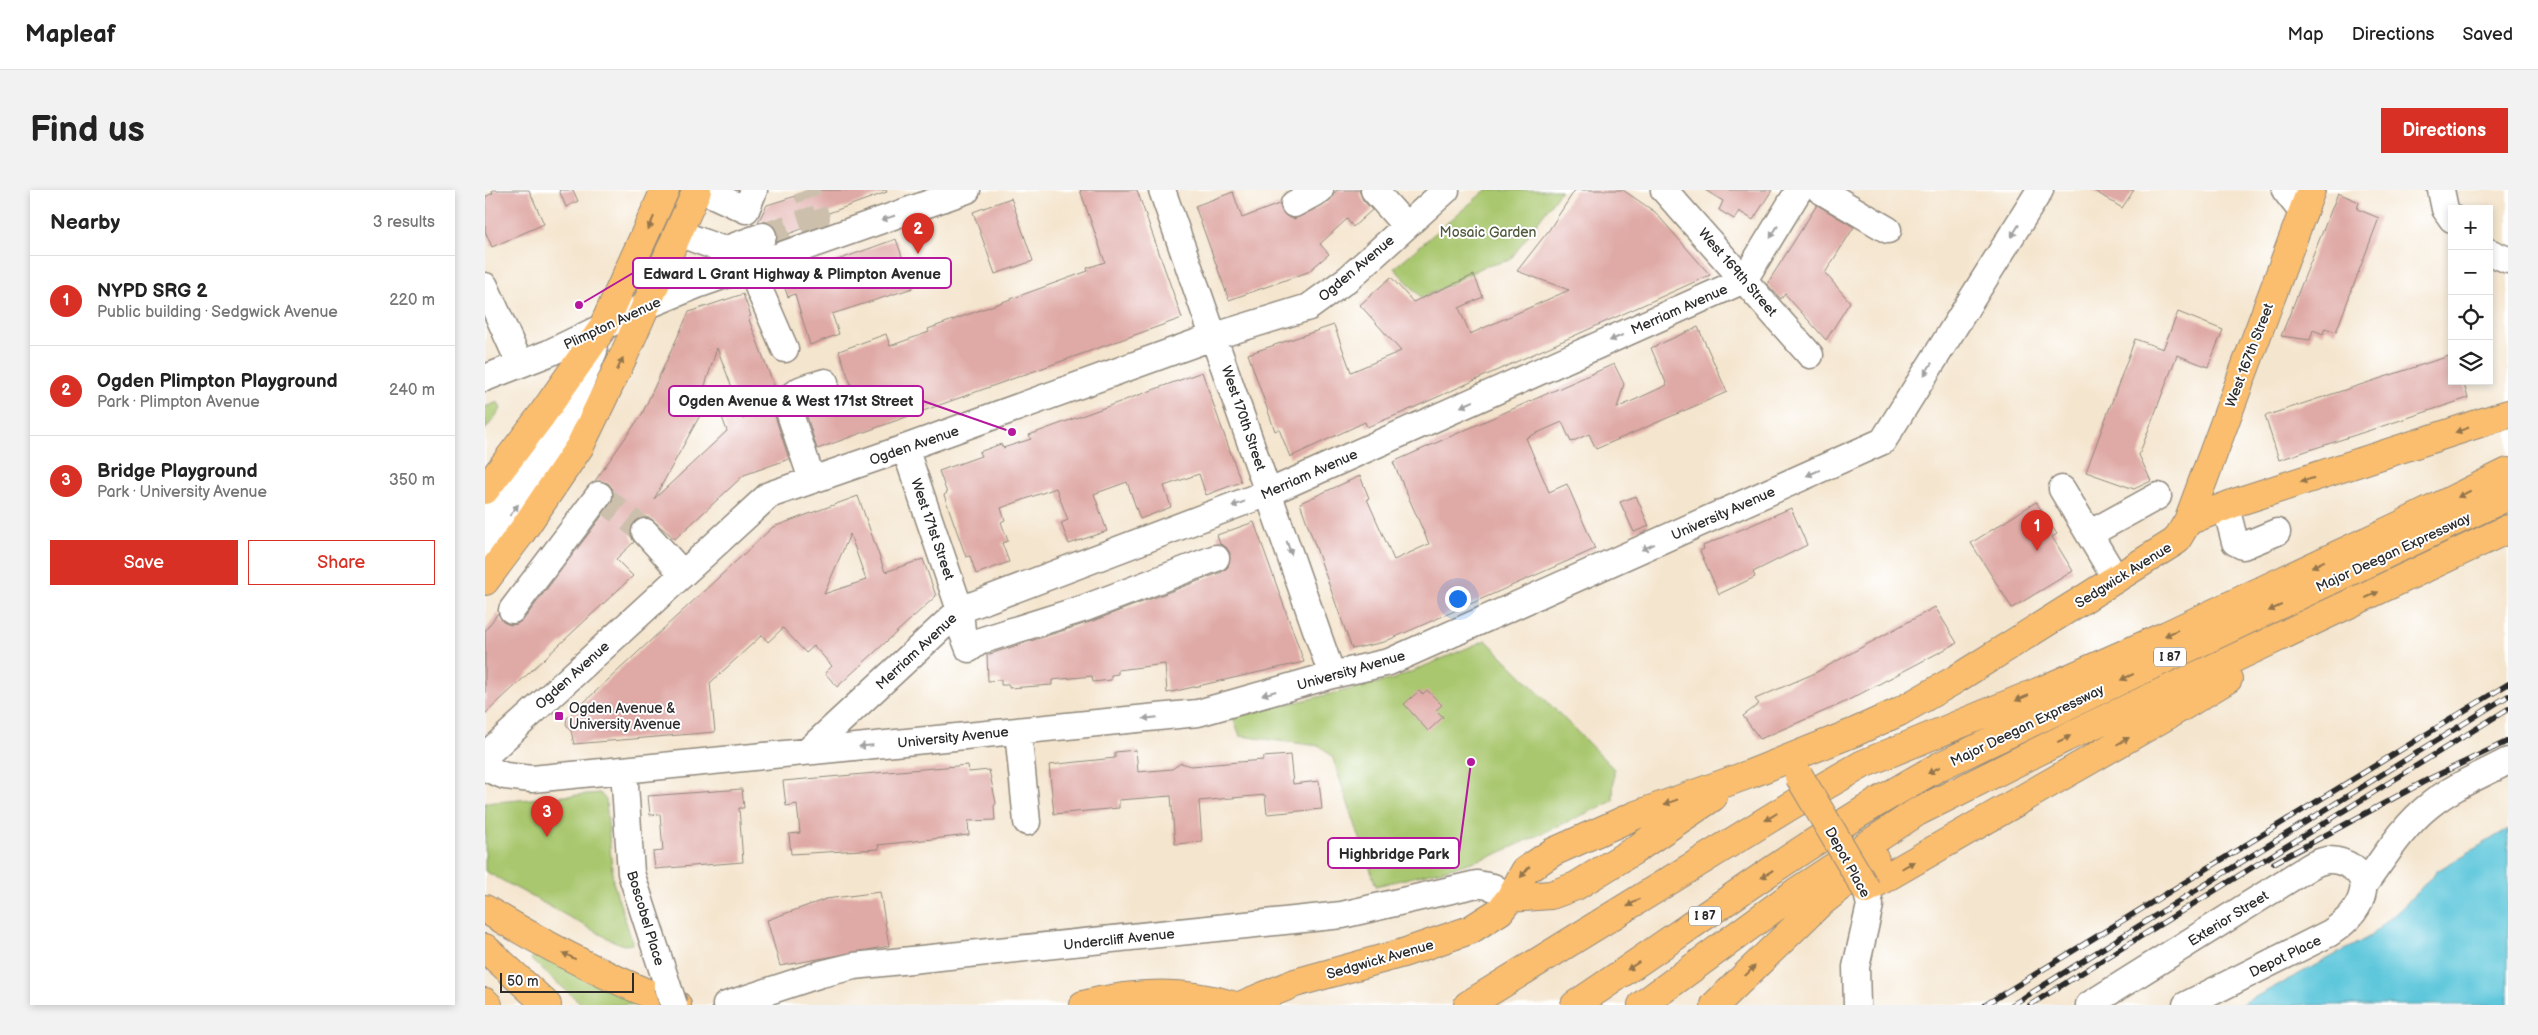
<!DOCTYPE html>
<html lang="en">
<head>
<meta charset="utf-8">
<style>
  body { margin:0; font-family:"Balsamiq Sans",sans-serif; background:#f2f2f2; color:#222 }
  .controls { position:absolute; right:15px; top:15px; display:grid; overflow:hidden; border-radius:0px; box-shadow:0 2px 8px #0003 }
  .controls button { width:45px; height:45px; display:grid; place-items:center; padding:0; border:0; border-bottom:1px solid #e0e0e0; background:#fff; color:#222; font:25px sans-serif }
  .scale { position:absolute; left:15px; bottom:12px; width:134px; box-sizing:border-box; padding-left:5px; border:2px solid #2b2b2b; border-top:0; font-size:14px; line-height:18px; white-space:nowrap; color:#2b2b2b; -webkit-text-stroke:4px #fff; paint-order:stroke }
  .you { position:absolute; left:972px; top:408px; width:18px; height:18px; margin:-12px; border:4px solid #fff; border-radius:50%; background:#1a73e8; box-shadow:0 0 0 8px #1a73e833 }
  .badge { display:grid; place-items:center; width:32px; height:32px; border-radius:50%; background:#d93025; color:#fff; font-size:16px; font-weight:700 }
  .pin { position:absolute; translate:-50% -41px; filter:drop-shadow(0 1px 2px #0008) }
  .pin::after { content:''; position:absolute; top:26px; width:18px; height:15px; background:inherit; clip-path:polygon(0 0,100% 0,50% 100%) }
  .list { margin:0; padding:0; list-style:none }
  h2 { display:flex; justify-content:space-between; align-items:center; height:65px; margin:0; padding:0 20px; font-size:21px }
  h2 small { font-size:16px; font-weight:400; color:#767676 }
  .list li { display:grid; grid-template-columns:32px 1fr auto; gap:15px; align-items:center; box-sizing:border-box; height:90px; padding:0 20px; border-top:1px solid #e0e0e0 }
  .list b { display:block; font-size:19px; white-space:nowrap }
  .list p { margin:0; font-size:16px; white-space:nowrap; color:#767676 }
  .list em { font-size:16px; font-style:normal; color:#767676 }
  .actions { display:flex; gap:10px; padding:15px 20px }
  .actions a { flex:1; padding:11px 0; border:1px solid #d93025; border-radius:0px; text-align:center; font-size:18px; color:#d93025 }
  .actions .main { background:#d93025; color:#fff }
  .icon { flex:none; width:28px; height:28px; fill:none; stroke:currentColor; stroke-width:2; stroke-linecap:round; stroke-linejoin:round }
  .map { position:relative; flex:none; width:2023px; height:815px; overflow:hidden; border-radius:0px }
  header { display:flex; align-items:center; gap:30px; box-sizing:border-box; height:70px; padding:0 25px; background:#fff; border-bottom:1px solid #e0e0e0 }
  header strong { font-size:24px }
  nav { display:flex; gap:28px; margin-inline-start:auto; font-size:18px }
  .intro { display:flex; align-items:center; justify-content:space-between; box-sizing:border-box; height:120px; padding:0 30px }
  h1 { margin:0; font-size:35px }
  .button { padding:12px 22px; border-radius:0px; background:#d93025; color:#fff; font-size:18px; font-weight:700 }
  main { display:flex; gap:30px; padding:0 30px }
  aside { flex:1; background:#fff; border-radius:0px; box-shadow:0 2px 8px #0003 }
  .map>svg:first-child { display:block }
  .green { fill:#a9c76e; stroke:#6a794c }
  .water { fill:#5fc7db; stroke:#457983 }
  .building { fill:#dfa9a5; fill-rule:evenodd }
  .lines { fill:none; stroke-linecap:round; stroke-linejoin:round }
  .minor-tunnel { stroke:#ccc0ad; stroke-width:26; stroke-dasharray:26 13; stroke-linecap:butt }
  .minor-casing { stroke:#90887c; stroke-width:29 }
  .major-casing { stroke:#90887c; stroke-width:30 }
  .highway-casing { stroke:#90887c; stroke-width:30 }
  .minor { stroke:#fff; stroke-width:26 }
  .major { stroke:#fbbe6e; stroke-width:28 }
  .highway { stroke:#fbbe6e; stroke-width:28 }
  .rail-casing { stroke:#2b2b2b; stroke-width:5.5 }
  .rail { stroke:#fff; stroke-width:4; stroke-dasharray:11; stroke-linecap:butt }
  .minor-bridge-casing { stroke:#90887c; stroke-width:29; stroke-linecap:butt }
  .major-bridge-casing { stroke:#90887c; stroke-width:30; stroke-linecap:butt }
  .minor-bridge { stroke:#fff; stroke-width:26 }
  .major-bridge { stroke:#fbbe6e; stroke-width:28 }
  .oneway { fill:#a0a0a0 }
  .oneway2 { fill:#93744c }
  .poi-dot { fill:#b5179e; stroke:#fff; stroke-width:2 }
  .labels { text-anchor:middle; stroke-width:4; stroke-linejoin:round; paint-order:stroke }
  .shield { fill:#fff; stroke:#6b6b6b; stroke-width:1 }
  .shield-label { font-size:12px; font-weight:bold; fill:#2b2b2b }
  .park-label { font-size:14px; fill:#515a3f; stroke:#fff }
  .street-label { font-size:14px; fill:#2b2b2b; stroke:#fff }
  .poi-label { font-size:14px; fill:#2b2b2b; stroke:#fff; text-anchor:start }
  .leader { fill:none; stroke:#b5179e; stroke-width:2 }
  .callout-dot { fill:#b5179e; stroke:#fff; stroke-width:2 }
  .callout { fill:#fff; stroke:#b5179e; stroke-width:2 }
  .callout-label { font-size:15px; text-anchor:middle; font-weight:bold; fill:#2b2b2b }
</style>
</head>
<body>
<header>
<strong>Mapleaf</strong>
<nav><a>Map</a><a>Directions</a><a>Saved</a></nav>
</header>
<div class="intro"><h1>Find us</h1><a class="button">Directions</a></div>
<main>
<aside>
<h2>Nearby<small>3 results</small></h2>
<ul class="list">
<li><span class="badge">1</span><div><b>NYPD SRG 2</b><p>Public building · Sedgwick Avenue</p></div><em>220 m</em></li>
<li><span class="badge">2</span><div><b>Ogden Plimpton Playground</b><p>Park · Plimpton Avenue</p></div><em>240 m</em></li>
<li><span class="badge">3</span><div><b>Bridge Playground</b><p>Park · University Avenue</p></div><em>350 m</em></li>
</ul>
<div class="actions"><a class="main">Save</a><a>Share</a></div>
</aside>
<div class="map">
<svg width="2023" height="815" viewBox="0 0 2023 815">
  <rect width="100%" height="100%" fill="#fff"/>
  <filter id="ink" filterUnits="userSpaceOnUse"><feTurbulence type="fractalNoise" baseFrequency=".02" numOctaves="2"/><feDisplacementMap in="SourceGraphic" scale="10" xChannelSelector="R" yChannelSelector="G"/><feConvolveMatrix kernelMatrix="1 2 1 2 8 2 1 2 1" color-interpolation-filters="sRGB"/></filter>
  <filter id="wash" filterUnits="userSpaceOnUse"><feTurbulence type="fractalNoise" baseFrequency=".0096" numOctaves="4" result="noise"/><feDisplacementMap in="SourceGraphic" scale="20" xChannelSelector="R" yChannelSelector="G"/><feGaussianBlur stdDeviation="1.12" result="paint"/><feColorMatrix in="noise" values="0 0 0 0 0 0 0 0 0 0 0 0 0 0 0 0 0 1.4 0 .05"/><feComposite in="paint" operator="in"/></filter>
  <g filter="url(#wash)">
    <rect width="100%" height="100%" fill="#f4e5ce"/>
    <!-- green -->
    <path class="green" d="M1001 0H1076L1025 70 998 77 937 108 909 78Z
      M13 212 16 219 0 240V217Z
      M1001 450 1129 579 1128 611 1012 664 974 676 891 696 847 566 835 556 755 546 748 527 909 489Z
      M115 603 121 610 128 692 148 754 139 755 126 750 0 681V613Z
      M50 763 153 815H98L46 770Z"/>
    <!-- water -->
    <path class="water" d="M2023 639V815H1755L1884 747 1919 716 1952 681Z"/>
    <g id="blocks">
      <!-- building -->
      <path class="building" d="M7 0H44L59 34 7 57 0 41V7L8 3Z
        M74 0H88L93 11 81 17Z
        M330 0H401L402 2 338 25 340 30 293 48 292 40 287 34 280 31 273 32 282 15Z
        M595 0H652L697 128 332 259 320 220 369 203 354 161 401 144 405 156 444 142 443 139 603 81 602 78 620 72Z
        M852 0H874L878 10 887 20 868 37 862 29 835 54 844 64 823 82 744 110 710 16 748 2 757 28 794 14 801 26 809 29 842 13Z
        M1090 0H1138L1170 22 1225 85 919 222 882 237 880 232 805 267 794 239 790 241 763 164 849 135 866 182 916 161 875 115 906 87 928 112 989 85 998 107 974 118 985 144 1084 100 1032 81 1064 40Z
        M1220 0H1287L1268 30 1254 21 1249 29 1234 20 1238 11Z
        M1608 0H1649L1637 18Z
        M1853 3 1874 12 1872 19 1894 28 1851 142 1840 138 1838 144 1828 140 1825 150 1796 146Z
        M526 8 548 71 510 84 488 22Z
        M1332 15 1369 37 1340 83 1365 112 1341 150 1300 104 1296 109 1282 94Z
        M411 49 428 98 347 124 354 144 325 155 310 104 303 107 297 90Z
        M258 104 266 126 263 127 291 201 288 210V220L304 269 259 285 190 349 165 328 157 327 150 331 146 338V346L149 352 131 369 148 386 0 524V441L13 423 18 432 25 435 32 434 39 429 126 314 129 306 128 299 123 293 110 291 157 224 204 122ZM232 158 259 229 247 223 237 227 242 241 169 309 224 209 217 205Z
        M1693 122 1738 140 1723 177 1692 165 1654 265 1666 291 1649 299 1601 282 1650 149 1678 159Z
        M1213 137 1242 202 1111 259 1104 244 1086 252 1077 232 1041 248 1064 302 1082 294 1110 359 899 452 867 459 815 313 875 286 884 308 882 309 909 370 944 354 908 272 1129 174 1139 194 1132 218 1182 195 1166 158Z
        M1967 165V191H1978L1983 208 1794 270 1780 226Z
        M717 182 756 292 721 305 714 284 679 296 686 317 655 329 642 292 609 304 622 341 584 354 576 333 583 330 571 298 516 318 520 330 516 332 523 351 517 353 524 372 491 384 485 366 481 367 459 305 462 303 454 281 496 266 494 262 516 254 518 258 546 249 544 245Z
        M373 306 400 382 438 369 451 406 352 497 340 483 347 476 329 456 321 463 298 438 283 452 277 445 225 493 230 542 89 554 86 541 81 534 82 528 288 337ZM365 344 381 390 339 404Z
        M1151 306 1164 336 1149 342 1135 312Z
        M1551 312 1572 344 1567 347 1588 381 1527 418 1486 353Z
        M1306 318 1322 355 1268 382 1270 387 1234 404 1215 361 1219 359 1218 356Z
        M769 332 819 472 682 503 680 474 633 480V484L626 485V490L608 492 607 486 567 490V495L524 498V495H516V490L503 491 502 465 605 432 737 382 743 377 745 363 741 357 735 354 732 345Z
        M1450 417 1472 453 1356 514 1275 549 1258 526 1274 514 1270 509 1328 484Z
        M942 500 957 515 951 520 958 527 943 541 919 514 934 501 938 504Z
        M651 560 653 582 687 579 696 573 706 576 778 570V567L805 565 808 594 834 591 837 619 782 624 780 605 714 611 717 652 690 654 686 606 634 610V618L569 624 564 575 630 568V562Z
        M483 575 484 582 504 580 511 613 509 616 510 630 483 631 484 645 393 655 394 659 306 664 304 644 315 643 312 614 301 616 298 591Z
        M257 599 259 618H254L258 672 170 679 168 662 178 661 175 624 165 625 163 606Z
        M395 702 404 756 295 776 282 730 341 709Z"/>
    </g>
  </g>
  <g filter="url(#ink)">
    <use href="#blocks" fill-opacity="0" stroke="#90887c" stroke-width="1"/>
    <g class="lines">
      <!-- minor-tunnel -->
      <path class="minor-tunnel" d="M278 46 332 28 321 0
        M114 305 160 342"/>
      <!-- minor casing -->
      <g class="minor-casing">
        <path id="minor" d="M218 0 261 20 269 0
          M677 0 847 485
          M889 0 921 36
          M1179 0 1325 165
          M1335 0 1403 40
          M1800 0 1818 23
          M1956 0 1960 19 1967 29
          M809 14 835 0
          M193 43 239 60 278 46
          M2004 62 2023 70
          M267 75 274 99 300 159
          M0 96 35 174
          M0 188 64 163 161 116 212 95 482 0
          M420 258 475 420 477 441 484 459 495 451 600 418 731 368
          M327 290 302 215C305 199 325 197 340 192
          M1577 299 1631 389
          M1741 317 1750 352 1758 356 1792 342
          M0 328 90 206 109 161
          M160 342 198 384
          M1604 344 1673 306
          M0 360 83 249 107 223
          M27 420 114 305
          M533 541 542 632
          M323 561 475 420 785 302 1259 90 1314 0
          M0 566 284 305 420 258 730 146 824 117 864 88 961 0
          M0 578 20 586 47 589 713 523 847 485 904 472 1398 251 1555 0
          M139 580 146 683 182 794
          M1879 695C1899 668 1918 636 1945 615 1968 596 1997 585 2023 571
          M241 815 336 784 369 776 857 725 992 694 1008 697 1025 708
          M1372 815 1371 777 1385 715 1381 699
          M1604 815 1824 677C1829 674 1836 671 1842 670 1859 669 1882 682 1878 701 1875 720 1860 733 1845 743L1701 815"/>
      </g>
      <!-- major casing -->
      <g class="major-casing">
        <path id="major" d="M0 300 56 226 117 139 180 0
          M1703 331 1752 312 2023 224
          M0 391 36 343 95 256 139 165 212 0
          M1025 708 1066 705 1091 696 1148 661 1228 607
          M757 815 810 793 918 763 985 740 1015 721 1025 708 1040 681 1068 662 1151 625 1265 584 1370 542 1414 522 1468 491 1691 351 1703 331 1826 0"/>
      </g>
      <!-- highway casing -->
      <g class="highway-casing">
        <path id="highway" d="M1381 699 1695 518 1743 489
          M0 719C61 756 126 790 192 815
          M0 758 62 815
          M0 812 3 815
          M598 815C648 802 698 800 747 815
          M983 815 1305 616 1378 574 1560 499 1682 445 1918 334 2023 282
          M1090 815C1211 734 1328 646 1455 576L2023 306
          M1157 815 1311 702 1432 622 1580 548 2023 339
          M1230 815 1333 715 1390 670"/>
      </g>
      <!-- minor -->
      <use href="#minor" class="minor"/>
      <!-- major -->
      <use href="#major" class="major"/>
      <!-- highway -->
      <use href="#highway" class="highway"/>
      <!-- rail casing -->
      <g class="rail-casing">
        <path id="rail" d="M1789 673 1944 589 2023 551
          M1500 815 2023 494
          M1527 815 2023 506
          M1545 815 2023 519"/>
      </g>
      <!-- rail -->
      <use href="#rail" class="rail"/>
      <!-- minor-bridge casing -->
      <g class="minor-bridge-casing">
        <path id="minor-bridge" d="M182 794 189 815"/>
      </g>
      <!-- major-bridge casing -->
      <g class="major-bridge-casing">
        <path id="major-bridge" d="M1314 586 1381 699"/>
      </g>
      <!-- minor-bridge -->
      <use href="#minor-bridge" class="minor-bridge"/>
      <!-- major-bridge -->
      <use href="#major-bridge" class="major-bridge"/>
    </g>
    <!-- one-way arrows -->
    <defs><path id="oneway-solid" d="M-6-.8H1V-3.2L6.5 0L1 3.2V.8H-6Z" transform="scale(1.25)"/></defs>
    <g class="oneway">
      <use href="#oneway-solid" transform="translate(403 28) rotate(161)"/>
      <use href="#oneway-solid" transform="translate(1530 41) rotate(122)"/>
      <use href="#oneway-solid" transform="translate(1289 42) rotate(122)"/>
      <use href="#oneway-solid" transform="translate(1131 148) rotate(156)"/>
      <use href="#oneway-solid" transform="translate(1443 179) rotate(122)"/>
      <use href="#oneway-solid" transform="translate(982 214) rotate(156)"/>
      <use href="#oneway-solid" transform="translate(1328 283) rotate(156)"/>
      <use href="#oneway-solid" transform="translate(753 314) rotate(159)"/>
      <use href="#oneway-solid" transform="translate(29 320) rotate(-53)"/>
      <use href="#oneway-solid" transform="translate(1163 357) rotate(156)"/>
      <use href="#oneway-solid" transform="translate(804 358) rotate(71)"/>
      <use href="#oneway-solid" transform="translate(784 503) rotate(164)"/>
      <use href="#oneway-solid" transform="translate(665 528) rotate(174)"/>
      <use href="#oneway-solid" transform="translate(381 556) rotate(175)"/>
    </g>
    <g class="oneway2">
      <use href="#oneway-solid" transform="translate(166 33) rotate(114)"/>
      <use href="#oneway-solid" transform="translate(135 174) rotate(-65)"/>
      <use href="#oneway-solid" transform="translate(1977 240) rotate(161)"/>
      <use href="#oneway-solid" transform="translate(1822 290) rotate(162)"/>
      <use href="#oneway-solid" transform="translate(1979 304) rotate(153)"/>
      <use href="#oneway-solid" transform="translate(1833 374) rotate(154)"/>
      <use href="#oneway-solid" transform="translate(1887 405) rotate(-25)"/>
      <use href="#oneway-solid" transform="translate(1790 418) rotate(155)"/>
      <use href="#oneway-solid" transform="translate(1686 443) rotate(155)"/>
      <use href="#oneway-solid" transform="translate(1642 487) rotate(155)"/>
      <use href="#oneway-solid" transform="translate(1537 508) rotate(157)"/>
      <use href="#oneway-solid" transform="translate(1579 549) rotate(-25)"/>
      <use href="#oneway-solid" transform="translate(1638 551) rotate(-30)"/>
      <use href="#oneway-solid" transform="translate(1449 580) rotate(151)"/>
      <use href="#oneway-solid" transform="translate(1186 612) rotate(160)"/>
      <use href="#oneway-solid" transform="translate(1286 627) rotate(148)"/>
      <use href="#oneway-solid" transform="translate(1423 675) rotate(-30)"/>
      <use href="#oneway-solid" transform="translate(1040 682) rotate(130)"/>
      <use href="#oneway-solid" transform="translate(1282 684) rotate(146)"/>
      <use href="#oneway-solid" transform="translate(1148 713) rotate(148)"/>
      <use href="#oneway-solid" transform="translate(84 766) rotate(-154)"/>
      <use href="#oneway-solid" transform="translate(1148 776) rotate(146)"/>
      <use href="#oneway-solid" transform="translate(1265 781) rotate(-45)"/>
    </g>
  </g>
  <!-- markers -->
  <rect class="poi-dot" x="69" y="521" width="10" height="10" rx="2.5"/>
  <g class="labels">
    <!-- shield labels -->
    <g class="shield">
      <rect x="1669" y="457.5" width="32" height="19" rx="4"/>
      <rect x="1204" y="716.5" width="32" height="19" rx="4"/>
    </g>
    <g class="shield-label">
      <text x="1685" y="471">I 87</text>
      <text x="1220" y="730">I 87</text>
    </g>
    <!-- park labels -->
    <g class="park-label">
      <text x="1003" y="47">Mosaic Garden</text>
    </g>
    <!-- street labels -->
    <g class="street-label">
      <text transform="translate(871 78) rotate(-40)" y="5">Ogden Avenue</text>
      <text transform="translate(1253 82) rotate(49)" y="5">West 169th Street</text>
      <text transform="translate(1194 119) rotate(-24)" y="5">Merriam Avenue</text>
      <text transform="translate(127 133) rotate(-25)" y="5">Plimpton Avenue</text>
      <text transform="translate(1764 165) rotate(-69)" y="5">West 167th Street</text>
      <text transform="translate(759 228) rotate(71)" y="5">West 170th Street</text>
      <text transform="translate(429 255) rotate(-19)" y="5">Ogden Avenue</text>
      <text transform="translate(824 284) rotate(-24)" y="5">Merriam Avenue</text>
      <text transform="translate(1238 323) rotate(-24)" y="5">University Avenue</text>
      <text transform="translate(448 339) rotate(71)" y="5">West 171st Street</text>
      <text transform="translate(1908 362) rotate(-25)" y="5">Major Deegan Expressway</text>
      <text transform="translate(1638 385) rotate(-32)" y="5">Sedgwick Avenue</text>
      <text transform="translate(431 461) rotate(-43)" y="5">Merriam Avenue</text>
      <text transform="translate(866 480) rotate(-16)" y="5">University Avenue</text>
      <text transform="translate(87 485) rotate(-42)" y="5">Ogden Avenue</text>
      <text transform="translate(1542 535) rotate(-26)" y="5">Major Deegan Expressway</text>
      <text transform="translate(468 547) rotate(-6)" y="5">University Avenue</text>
      <text transform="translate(1363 672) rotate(61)" y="5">Depot Place</text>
      <text transform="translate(161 728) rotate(73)" y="5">Boscobel Place</text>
      <text transform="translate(1743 728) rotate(-32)" y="5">Exterior Street</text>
      <text transform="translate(634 749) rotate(-6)" y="5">Undercliff Avenue</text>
      <text transform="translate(1800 766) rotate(-26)" y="5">Depot Place</text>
      <text transform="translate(895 769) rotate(-16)" y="5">Sedgwick Avenue</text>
    </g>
    <!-- poi labels -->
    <g class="poi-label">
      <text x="84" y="523">Ogden Avenue &amp;<tspan x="84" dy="16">University Avenue</tspan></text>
    </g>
  </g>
  <!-- callouts -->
  <path class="leader" d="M94 115L148 83M527 242L438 211M986 572L974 663"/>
  <g class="callout-dot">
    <circle cx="94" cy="115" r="5"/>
    <circle cx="527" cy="242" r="5"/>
    <circle cx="986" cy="572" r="5"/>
  </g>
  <g class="callout">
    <rect x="148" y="68" width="318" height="30" rx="5"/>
    <rect x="184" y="196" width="254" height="30" rx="5"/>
    <rect x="843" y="648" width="131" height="30" rx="5"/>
  </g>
  <g class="callout-label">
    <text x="307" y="89">Edward L Grant Highway &amp; Plimpton Avenue</text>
    <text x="311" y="216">Ogden Avenue &amp; West 171st Street</text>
    <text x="909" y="669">Highbridge Park</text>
  </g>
</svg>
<div class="controls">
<button>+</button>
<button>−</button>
<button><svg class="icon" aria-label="locate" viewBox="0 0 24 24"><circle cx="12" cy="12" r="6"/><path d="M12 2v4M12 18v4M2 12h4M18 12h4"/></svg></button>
<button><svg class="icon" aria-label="layers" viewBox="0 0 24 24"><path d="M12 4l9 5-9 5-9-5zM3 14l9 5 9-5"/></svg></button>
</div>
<div class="scale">50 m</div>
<div class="you"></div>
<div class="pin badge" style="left:1552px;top:361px">1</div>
<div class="pin badge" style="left:433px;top:64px">2</div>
<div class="pin badge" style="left:62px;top:647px">3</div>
</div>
</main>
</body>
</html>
